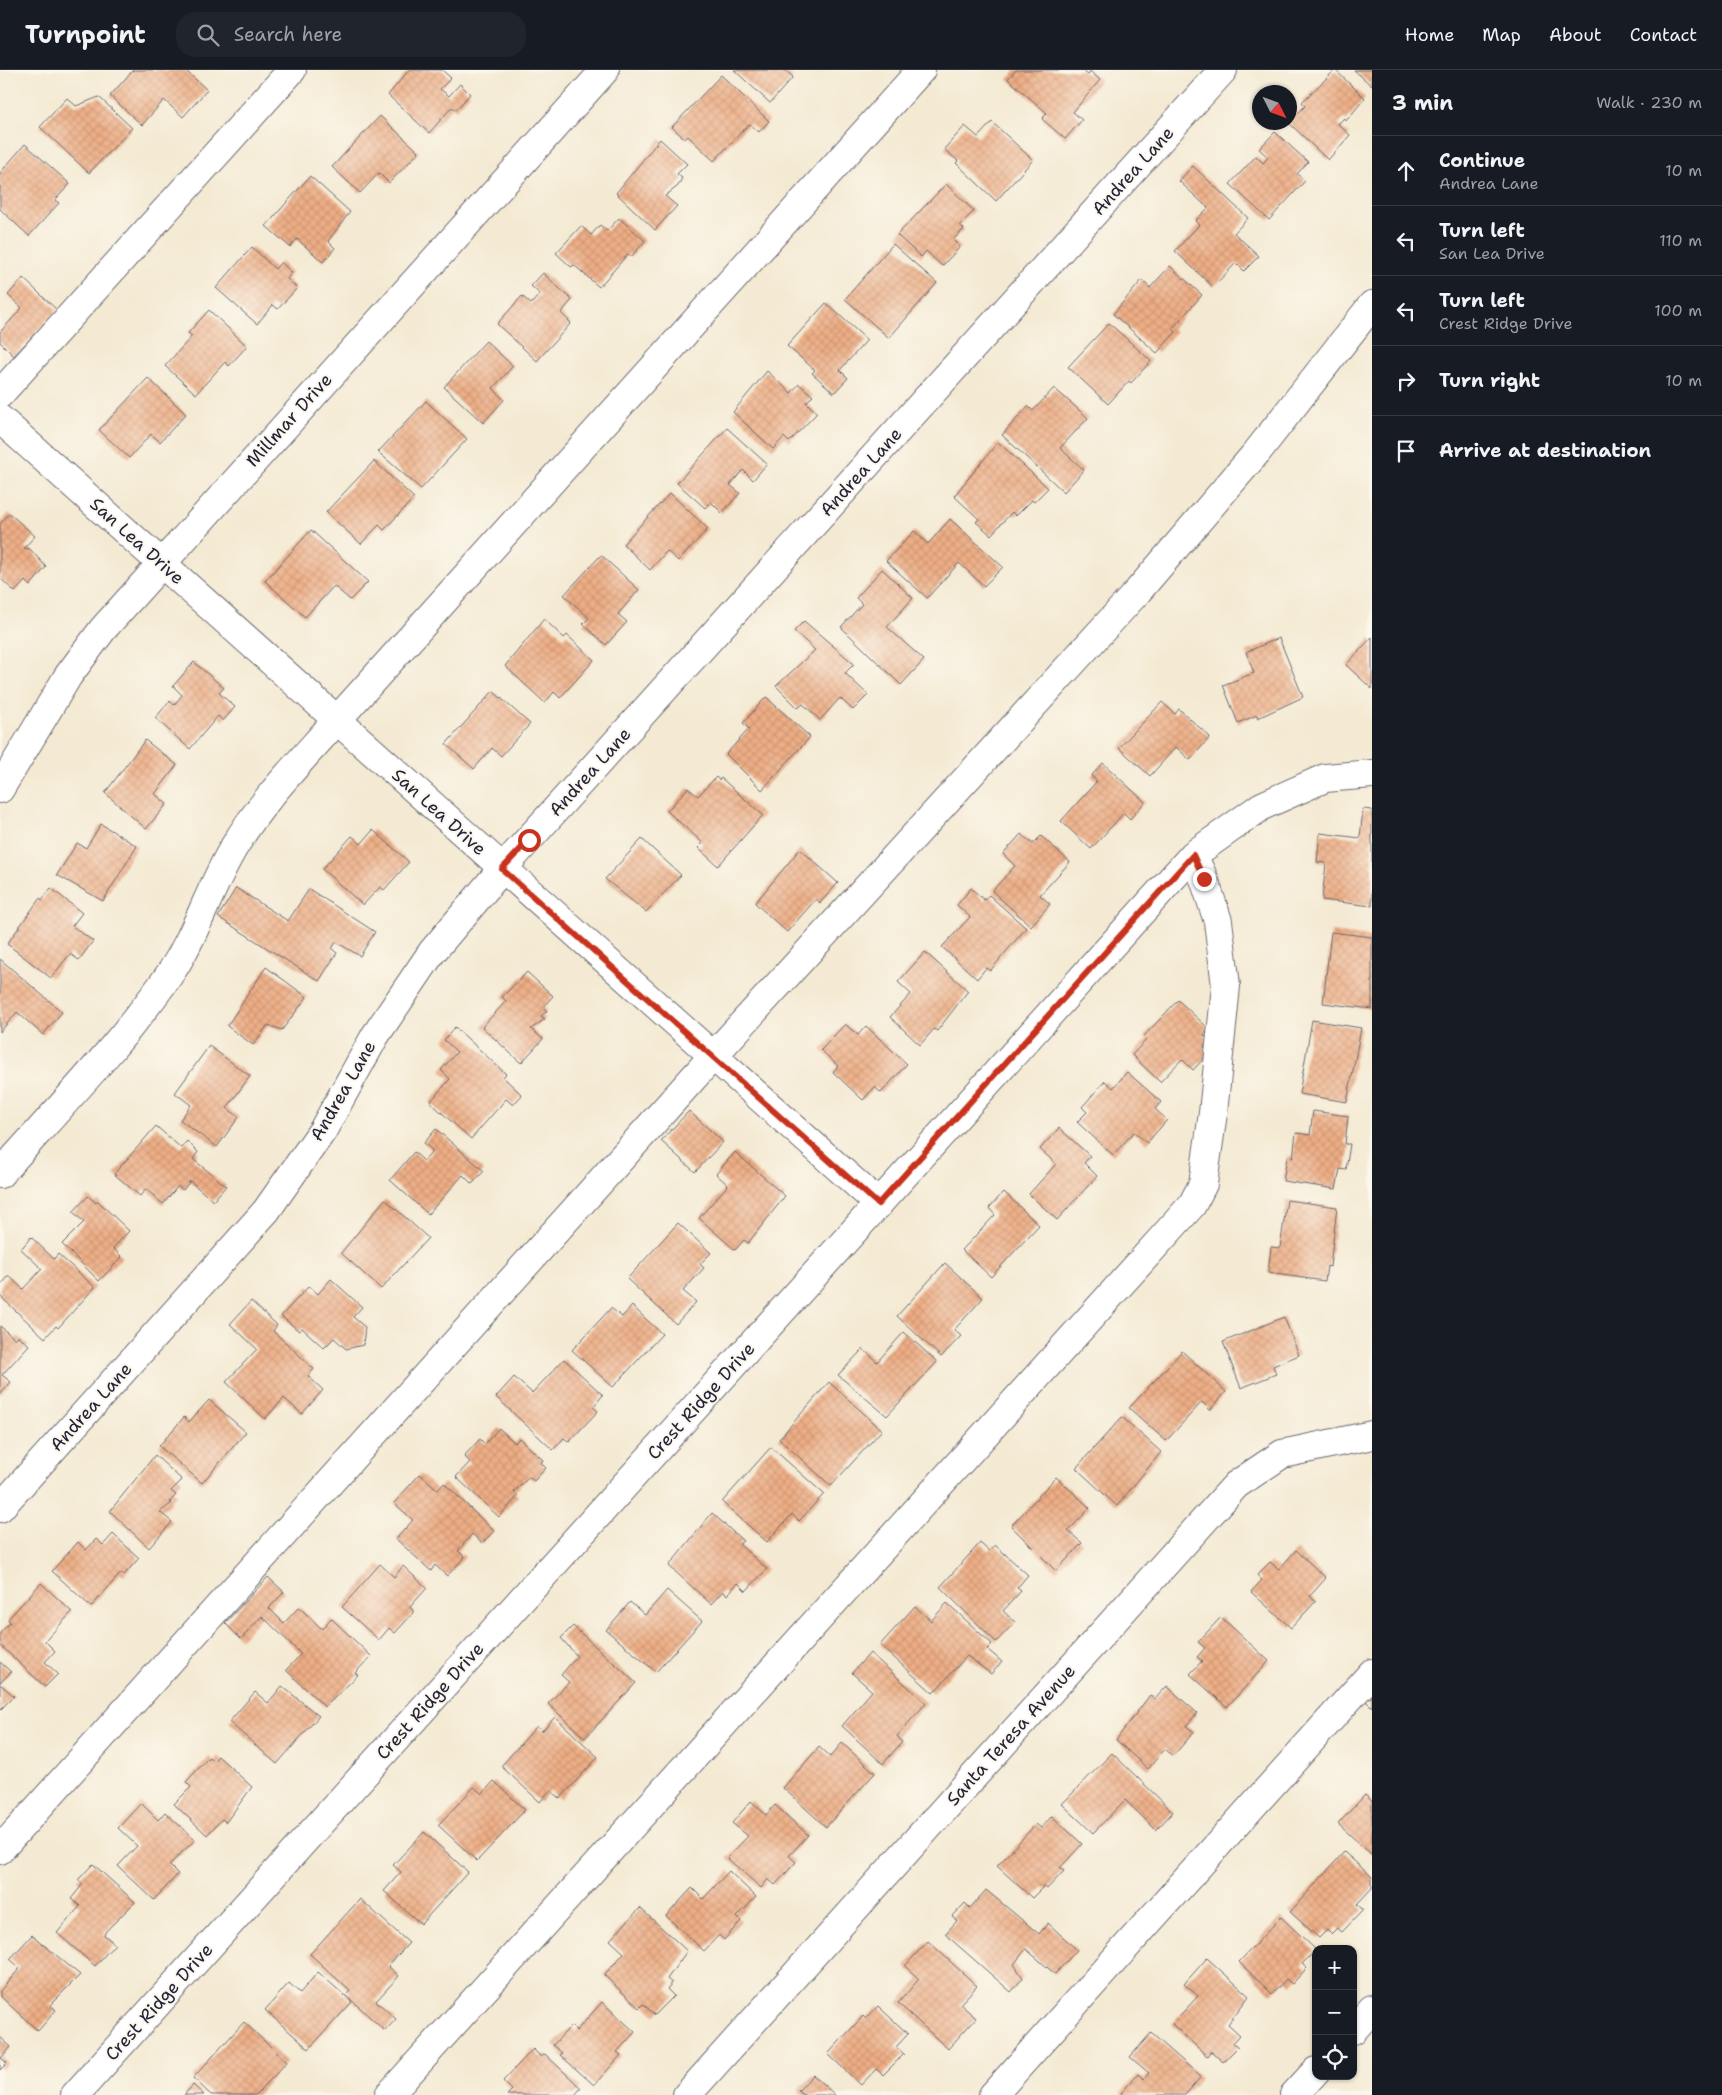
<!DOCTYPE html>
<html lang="en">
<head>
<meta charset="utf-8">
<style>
  body { margin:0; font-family:"Shantell Sans",sans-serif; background:#20242c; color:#f1f3f6 }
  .controls { position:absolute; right:15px; bottom:15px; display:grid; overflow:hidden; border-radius:10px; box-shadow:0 1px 4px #0004 }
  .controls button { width:45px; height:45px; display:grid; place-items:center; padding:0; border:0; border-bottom:1px solid #363941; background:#171b24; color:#f1f3f6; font:25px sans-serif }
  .compass { position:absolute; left:1252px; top:15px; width:45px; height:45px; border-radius:50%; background:#171b24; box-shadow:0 1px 4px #0004; rotate:132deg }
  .stop { position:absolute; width:15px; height:15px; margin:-11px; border:4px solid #c8321e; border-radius:50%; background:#fff }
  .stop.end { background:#c8321e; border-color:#fff; box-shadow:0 1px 5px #0008 }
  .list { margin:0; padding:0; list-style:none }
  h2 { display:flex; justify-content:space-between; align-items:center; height:65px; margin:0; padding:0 20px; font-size:21px }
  h2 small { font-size:16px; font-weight:400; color:#9ea1a6 }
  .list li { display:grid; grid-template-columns:32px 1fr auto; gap:15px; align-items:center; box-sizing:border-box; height:70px; padding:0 20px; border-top:1px solid #363941 }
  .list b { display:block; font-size:19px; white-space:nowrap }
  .list p { margin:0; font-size:16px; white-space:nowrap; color:#9ea1a6 }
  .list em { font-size:16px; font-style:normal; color:#9ea1a6 }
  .icon { flex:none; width:28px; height:28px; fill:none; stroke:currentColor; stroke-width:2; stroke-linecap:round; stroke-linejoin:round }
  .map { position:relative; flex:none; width:1372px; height:2025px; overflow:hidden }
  header { display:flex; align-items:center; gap:30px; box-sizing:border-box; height:70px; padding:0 25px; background:#171b24; border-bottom:1px solid #363941 }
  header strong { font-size:24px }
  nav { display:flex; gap:28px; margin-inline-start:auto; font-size:18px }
  .search { width:350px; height:45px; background:#20242c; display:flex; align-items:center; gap:12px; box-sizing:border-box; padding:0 18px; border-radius:20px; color:#9ea1a6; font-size:19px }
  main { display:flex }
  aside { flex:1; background:#171b24 }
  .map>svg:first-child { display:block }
  .building { fill:url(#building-cross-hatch) }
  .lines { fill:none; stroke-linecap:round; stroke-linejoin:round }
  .minor-casing { stroke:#6c6870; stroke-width:30 }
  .minor { stroke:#fff; stroke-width:28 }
  .route { stroke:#c8321e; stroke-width:6 }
  .labels { text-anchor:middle; stroke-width:4; stroke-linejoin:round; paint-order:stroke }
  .street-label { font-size:18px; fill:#22223b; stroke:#fbf7ec }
</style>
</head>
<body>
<header>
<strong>Turnpoint</strong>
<div class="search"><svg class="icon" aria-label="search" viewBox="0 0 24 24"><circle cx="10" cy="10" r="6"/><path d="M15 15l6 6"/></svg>Search here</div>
<nav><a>Home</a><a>Map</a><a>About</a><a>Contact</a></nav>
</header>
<main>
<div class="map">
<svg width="1372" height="2025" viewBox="0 0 1372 2025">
  <defs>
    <pattern id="building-cross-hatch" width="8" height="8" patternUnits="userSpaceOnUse" patternTransform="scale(1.25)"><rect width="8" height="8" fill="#eeae85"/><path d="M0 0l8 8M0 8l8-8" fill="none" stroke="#cc9574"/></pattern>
  </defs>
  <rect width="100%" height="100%" fill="#fbf7ec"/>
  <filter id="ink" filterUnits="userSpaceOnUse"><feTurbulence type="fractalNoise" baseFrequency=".02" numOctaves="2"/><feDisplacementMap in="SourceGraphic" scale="10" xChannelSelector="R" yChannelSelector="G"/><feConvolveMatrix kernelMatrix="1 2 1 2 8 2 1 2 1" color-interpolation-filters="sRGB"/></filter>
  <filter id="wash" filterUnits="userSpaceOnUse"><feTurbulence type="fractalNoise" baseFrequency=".0096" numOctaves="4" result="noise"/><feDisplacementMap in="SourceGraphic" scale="20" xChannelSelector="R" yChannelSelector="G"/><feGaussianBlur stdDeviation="1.12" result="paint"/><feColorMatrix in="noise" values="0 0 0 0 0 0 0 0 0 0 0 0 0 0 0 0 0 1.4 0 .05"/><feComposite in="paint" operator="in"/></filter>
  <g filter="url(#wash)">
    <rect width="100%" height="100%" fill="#f4ead3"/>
    <g id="blocks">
      <!-- building -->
      <path class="building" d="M133 0H185L207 20 183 47 164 30 142 55 110 26Z
        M409 0H442L451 8 440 19 449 26 460 14 470 24 456 40 452 37 429 63 388 25Z
        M734 0H785L793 7 770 33Z
        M1016 0H1082L1088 5 1090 1 1100 10 1073 42 1082 50 1065 69 1042 49 1047 43 1008 9Z
        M1335 0 1365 28 1346 51 1344 48 1338 54 1350 65 1328 90 1289 53 1305 36 1302 32Z
        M1354 0H1372V16Z
        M721 5 769 51 759 62 750 54 745 58 714 91 688 66 685 69 672 57Z
        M99 27 132 58 89 103 40 57 67 28 76 36Z
        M380 46 419 82 389 113 379 103 360 123 332 97Z
        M992 52 1033 90 996 131 956 93 958 91 944 79 965 56 978 67Z
        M1275 62 1308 92 1297 104 1305 111 1269 150 1230 114 1256 86 1263 93 1268 87 1259 79Z
        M660 69 687 94 677 104 682 108 678 116 665 126 677 136 655 160 616 123Z
        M25 74 70 114 55 130 59 133 29 166 0 139V103Z
        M1193 96 1248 148 1234 163 1259 186 1244 201 1236 193 1213 217 1175 181 1199 155 1195 151 1208 138 1179 111Z
        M310 106 350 142 328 171 335 178 323 192 297 169 290 177 266 156Z
        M946 114 974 141 960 155 964 159 953 170 960 177 942 196 926 181 921 187 897 165Z
        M619 148 645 171 631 187 628 184 599 217 574 195 571 197 556 183 581 156 591 165 600 155 607 161Z
        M893 174 937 213 889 268 845 229Z
        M252 177 275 199 281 192 292 203 287 209 297 218 278 239 273 235 257 254 216 218Z
        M1170 196 1202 225 1172 259 1176 262 1157 283 1113 244 1142 210 1150 218Z
        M543 203 572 230 561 243 571 253 537 291 497 254 522 226 531 234 540 224 531 216Z
        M23 208 57 240 14 286 0 272V262L22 238 8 225Z
        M826 233 867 270 840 300 848 308 834 323 812 303 815 300 787 276Z
        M209 240 247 276 229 296 225 292 196 324 165 296 192 266 188 263Z
        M1109 253 1151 291 1131 313 1129 311 1108 334 1068 297Z
        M486 271 513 296 493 318 504 330 483 353 444 317Z
        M767 301 791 323 799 314 813 326 806 332 817 343 789 372 784 367 773 379 733 342Z
        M148 308 186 344 160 372 151 364 129 388 99 360Z
        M1054 318 1088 348 1060 378 1084 400 1064 422 1002 365 1028 336 1033 341Z
        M426 331 467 369 421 419 378 382Z
        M727 358 767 394 753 410 743 400 730 415 740 423 722 443 711 432 705 438 677 413Z
        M998 372 1048 418 1034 432 1032 430 1016 446 1012 442 991 465 976 452 979 449 954 426Z
        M374 391 414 428 384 460 379 455 361 474 326 442Z
        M670 423 708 459 678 491 667 481 650 500 623 474Z
        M9 443 35 466 24 478 30 479 46 497 30 516 25 511 15 522 0 508V454Z
        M950 449 1003 497 984 516 959 493 927 528 886 491 914 461 928 474Z
        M311 460 368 512 350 530 334 516 305 547 265 511Z
        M601 485 639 520 618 544 627 552 606 575 583 554 589 548 564 525Z
        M882 499 913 528 887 557 924 590 901 615 841 557 862 534 856 528Z
        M544 549 564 568 567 565 594 590 560 628 554 622 545 633 505 596Z
        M804 551 854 594 845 603 868 625 853 640 840 628 820 650 803 634 798 638 776 616 815 580 794 561Z
        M1372 567V619L1346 595Z
        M1279 568 1303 627 1258 648 1257 645 1238 653 1223 615 1254 603 1246 582Z
        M194 592 224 618 219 623 235 637 223 651 218 646 190 679 155 648 170 631 174 635 182 625 173 616Z
        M493 621 530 654 501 686 492 678 474 699 446 674Z
        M766 627 810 667 762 720 726 684 749 659 743 653Z
        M1162 632 1175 644 1179 639 1210 667 1190 690 1176 677 1150 706 1119 678Z
        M145 670 177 695 155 724 167 734 146 759 105 723Z
        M1103 693 1145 732 1130 749 1124 743 1091 779 1061 751 1097 711 1091 706Z
        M716 707 719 710 721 708 763 745 718 796 698 778 703 773 667 741 688 718 698 726Z
        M1363 739 1372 740V836L1322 830 1326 793 1317 792 1320 763 1360 768Z
        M101 754 137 776 103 831 57 805 77 773 86 778Z
        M373 760 409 792 384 820 380 817 363 835 322 799 352 766 361 774Z
        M1021 764 1033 774 1041 766 1070 792 1040 825 1050 834 1031 856 992 821 1015 796 1003 784Z
        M642 769 681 805 646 842 605 809Z
        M800 779 838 813 820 833 816 829 787 862 755 833Z
        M51 818 82 843 72 856 93 871 79 890 70 884 51 908 7 874 40 828 42 830Z
        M236 818 288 851 309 819 375 862 360 886 336 872 332 879 337 883 319 911 218 847Z
        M971 818 984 830 989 825 1026 858 990 901 986 898 977 909 942 877 970 847 957 835Z
        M1331 862 1372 867V939L1323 933Z
        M925 882 968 921 937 961 934 959 920 975 890 947 911 924 898 912Z
        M0 889 62 942 43 965 17 942 0 962Z
        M266 897 307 927 282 960 268 955 253 975 227 956Z
        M527 902 553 926 543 937 547 941 541 946 545 949 531 959 543 969 521 993 482 957 506 931 502 927Z
        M1178 930 1209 959 1204 965 1209 970 1204 977 1209 983 1193 1000 1182 989 1160 1012 1132 985 1147 969 1144 966Z
        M1312 950 1361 958 1347 1032 1299 1024Z
        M845 954 858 965 866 956 907 994 881 1023 875 1017 863 1030 833 1002 838 996 821 980Z
        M455 957 506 1004 503 1007 522 1025 513 1035 506 1029 471 1069 430 1032 450 1009 441 1000 457 982 444 970Z
        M209 976 250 1006 227 1038 239 1047 217 1077 180 1050 191 1035 175 1023Z
        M1127 1002 1161 1032 1155 1039 1167 1050 1147 1073 1134 1062 1113 1085 1077 1052 1087 1042 1082 1037 1105 1011 1113 1018Z
        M689 1041 723 1072 695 1102 661 1071Z
        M1313 1041 1348 1046 1345 1074H1350L1346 1100 1340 1099 1336 1119 1283 1111 1287 1087 1293 1088 1296 1063 1310 1065Z
        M156 1056 181 1078 187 1071 198 1082 193 1089 226 1116 213 1131 190 1111 183 1120 178 1116 163 1134 146 1119 140 1126 114 1104Z
        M1059 1058 1090 1086 1084 1093 1097 1106 1057 1150 1029 1124 1056 1094 1040 1079Z
        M436 1059 484 1101 472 1114 463 1105 428 1144 390 1110 414 1082 424 1091 433 1081 424 1073Z
        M735 1082 785 1126 748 1173 744 1170 735 1180 699 1148 728 1115 716 1104Z
        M1004 1122 1039 1155 991 1207 962 1180 995 1145 989 1138Z
        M88 1126 96 1133 98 1131 129 1161 113 1178 122 1187 99 1211 62 1174 84 1152 73 1142Z
        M385 1129 428 1168 381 1219 341 1183Z
        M1287 1130 1337 1137 1330 1197 1327 1196 1325 1211 1268 1203 1271 1177 1280 1178Z
        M678 1153 711 1183 700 1194 704 1198 683 1221 696 1232 676 1254 627 1209Z
        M31 1167 54 1189 58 1184 95 1217 58 1258 56 1256 45 1268 0 1226V1216L9 1206 23 1219 42 1199 21 1179Z
        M945 1193 983 1228 954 1260 961 1266 941 1287 897 1246Z
        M331 1209 362 1237 353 1247 365 1257 363 1275 346 1279 334 1268 324 1278 302 1258 299 1261 281 1246 309 1216 318 1224Z
        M251 1231 277 1255 273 1261 314 1299 308 1306 323 1320 302 1344 284 1328 265 1349 226 1312 257 1279 230 1254Z
        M632 1236 662 1264 613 1317 572 1280 611 1238 622 1247Z
        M1284 1247 1299 1285 1273 1296 1276 1304 1241 1318 1223 1272Z
        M0 1256 15 1269 18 1266 29 1275 2 1305 11 1312 0 1325Z
        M904 1262 937 1292 887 1346 838 1305 863 1279 877 1292Z
        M1182 1281 1226 1322 1210 1340 1202 1332 1166 1371 1129 1338Z
        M564 1289 603 1325 593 1337 598 1341 569 1372 564 1368 553 1380 496 1327 514 1307 532 1323Z
        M829 1312 882 1360 831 1416 779 1369Z
        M209 1330 246 1362 202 1413 159 1376 184 1347 189 1352Z
        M1122 1347 1161 1382 1117 1436 1076 1398Z
        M499 1358 515 1373 519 1368 543 1390 541 1393 546 1398 534 1411 529 1407 514 1422 518 1426 499 1447 456 1407 470 1392 464 1386 480 1369 485 1374Z
        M771 1377 824 1424 799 1451 792 1444 767 1472 722 1432Z
        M155 1385 182 1410 171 1421 176 1425 170 1432 172 1433 160 1442 172 1452 149 1478 110 1441Z
        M420 1404 438 1420 444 1413 494 1461 482 1473 472 1464 458 1481 465 1487 447 1506 435 1495 431 1501 396 1469 413 1450 394 1433Z
        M1056 1407 1090 1438 1068 1461 1082 1473 1056 1501 1011 1456Z
        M712 1443 743 1471 739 1474 767 1499 746 1521 738 1513 727 1525 723 1521 711 1534 669 1496Z
        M113 1464 139 1488 124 1505 121 1503 91 1537 52 1501 78 1472 86 1480 96 1469 103 1475Z
        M980 1473 989 1481 995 1475 1028 1505 1017 1518 1021 1521 1003 1541 1015 1552 996 1572 940 1517Z
        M1296 1480 1326 1508 1310 1526 1316 1531 1291 1558 1251 1522 1262 1510 1257 1505 1270 1492 1279 1499Z
        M380 1494 394 1507 403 1496 427 1518 410 1537 414 1542 395 1563 389 1558 379 1570 342 1537Z
        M268 1507 284 1522 269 1538 284 1553 299 1537 322 1559 331 1548 371 1586 355 1603 358 1605 325 1637 286 1600 301 1584 262 1546 241 1569 225 1553Z
        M41 1513 72 1542 45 1571 55 1581 45 1592 58 1604 45 1617 0 1575V1563L10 1552 8 1549Z
        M667 1520 702 1551 656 1602 606 1560 630 1532 645 1545Z
        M947 1533 992 1574 987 1579 1002 1592 991 1604 967 1586 933 1623 880 1575 915 1536 931 1551Z
        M1221 1547 1269 1591 1227 1637 1190 1604 1202 1591 1197 1587 1205 1578 1198 1572Z
        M573 1556 636 1613 585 1668 548 1634 569 1612 561 1605 577 1586 561 1568Z
        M870 1583 926 1633 897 1666 902 1672 883 1694 842 1656 872 1621 852 1603Z
        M0 1592 11 1602 0 1613Z
        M0 1614 14 1626 0 1640Z
        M282 1616 319 1646 277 1694 229 1652 255 1622 268 1633Z
        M1167 1616 1197 1643 1186 1656 1194 1662 1173 1686 1165 1679 1148 1699 1116 1670 1150 1625 1155 1629Z
        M1372 1623V1637L1365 1630Z
        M555 1647 598 1687 560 1729 550 1720 540 1732 501 1696 537 1656 542 1661Z
        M842 1673 875 1703 826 1757 783 1718 819 1677 830 1687Z
        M1112 1683 1173 1742 1156 1760 1125 1730 1093 1763 1062 1734Z
        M218 1686 252 1717 226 1752 222 1749 207 1765 174 1734 191 1717 186 1712 209 1687 214 1691Z
        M494 1711 525 1740 477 1791 438 1755 474 1717 482 1724Z
        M1365 1725 1372 1731V1785L1338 1754Z
        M751 1731 766 1745 775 1735 808 1765 789 1786 796 1792 775 1815 768 1809 761 1818 727 1788 748 1766 732 1753Z
        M141 1733 158 1750 165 1742 195 1770 169 1795 178 1804 154 1830 118 1796 137 1776 118 1758Z
        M1052 1746 1082 1774 1060 1798 1064 1801 1047 1819 1044 1816 1032 1828 997 1796 1036 1754 1041 1758Z
        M424 1762 468 1802 421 1854 384 1821 401 1802 393 1795Z
        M1344 1782 1372 1807V1818L1357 1834 1363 1840 1342 1862 1337 1858 1331 1864 1327 1860 1319 1868 1290 1842Z
        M93 1794 135 1832 106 1861 104 1865 115 1874 95 1896 57 1863 80 1836 71 1829 83 1814 78 1810Z
        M729 1801 756 1827 737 1847 741 1851 724 1870 719 1865 704 1881 666 1846 692 1818 703 1829Z
        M986 1820 1039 1864 1048 1853 1077 1880 1055 1904 1026 1879 1014 1894 1023 1908 1011 1922 945 1864 957 1851 952 1847 965 1833 970 1838Z
        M360 1829 409 1873 388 1896 399 1906 376 1931 396 1949 385 1961 346 1925 350 1921 310 1884Z
        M640 1838 687 1881 667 1909 672 1913 667 1919 674 1926 655 1945 643 1934 639 1938 604 1905 624 1883 610 1870Z
        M1281 1847 1316 1880 1302 1894 1307 1898 1292 1914 1286 1909 1272 1924 1239 1892Z
        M32 1865 80 1905 50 1935 56 1940 38 1961 0 1926V1921L20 1898 10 1889Z
        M928 1871 977 1916 960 1934 976 1948 948 1979 898 1933 919 1909 905 1896Z
        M1207 1888 1249 1926 1228 1954 1240 1965 1233 1973 1238 1977 1223 1992 1211 1981 1207 1986 1172 1954 1198 1926 1184 1914Z
        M318 1902 352 1932 309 1979 265 1940 289 1913 300 1923Z
        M602 1932 635 1962 617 1982 621 1985 594 2015 560 1985 562 1983 553 1975 571 1956 576 1961Z
        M878 1936 908 1964 896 1977 904 1984 883 2005 876 1999 861 2015 828 1984 863 1946 866 1949Z
        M244 1952 287 1992 256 2025H211L193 2008Z
        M1151 1963 1201 2007 1185 2025H1122L1121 2023 1138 2004 1144 2009 1149 2003 1130 1987Z
        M0 1967 11 1977 1 1988 7 1993 0 2000Z
        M533 1979 541 1987 545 1984 581 2018 575 2025H507L512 2020 503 2011Z
        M813 2005 835 2025H803L798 2021Z
        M193 2015 204 2025H184Z"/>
    </g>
  </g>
  <g filter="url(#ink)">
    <use href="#blocks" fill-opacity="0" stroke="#6c6870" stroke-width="1"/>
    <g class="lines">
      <!-- minor casing -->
      <g class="minor-casing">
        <path id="minor" d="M0 324 292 0
          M0 349 879 1134
          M0 719 68 606 103 559 605 0
          M0 1104C57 1040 117 978 167 908 195 869 209 818 234 777 261 731 301 691 336 651L921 0
          M0 1438 266 1141 323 1060 375 966 432 882 502 799 1223 0
          M0 1780 713 986 1138 521 1257 382 1372 235
          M1353 1960 1372 1939
          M75 2025 1193 785 1262 736 1325 708 1372 704
          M389 2025 1192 1135 1203 1114 1213 1043 1226 916 1218 851 1204 809 1193 785
          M687 2025 1236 1415 1282 1384 1372 1365
          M993 2025 1372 1603
          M1294 2025 1316 2001"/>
      </g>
      <!-- minor -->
      <use href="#minor" class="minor"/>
    </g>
  </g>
  <g class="lines" filter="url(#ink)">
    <!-- route -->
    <path class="route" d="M529 770 502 799 878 1134 1193 785 1204 809"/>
  </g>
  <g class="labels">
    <!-- street labels -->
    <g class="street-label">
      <text transform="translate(1133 101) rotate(-48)" y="6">Andrea Lane</text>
      <text transform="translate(289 350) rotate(-48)" y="6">Millmar Drive</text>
      <text transform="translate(861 402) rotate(-48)" y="6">Andrea Lane</text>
      <text transform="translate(137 471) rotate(42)" y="6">San Lea Drive</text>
      <text transform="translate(590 702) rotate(-48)" y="6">Andrea Lane</text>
      <text transform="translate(439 742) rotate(42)" y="6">San Lea Drive</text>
      <text transform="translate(343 1021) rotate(-60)" y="6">Andrea Lane</text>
      <text transform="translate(701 1331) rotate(-48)" y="6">Crest Ridge Drive</text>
      <text transform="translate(91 1337) rotate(-48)" y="6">Andrea Lane</text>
      <text transform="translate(430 1631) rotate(-48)" y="6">Crest Ridge Drive</text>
      <text transform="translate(1011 1665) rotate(-48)" y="6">Santa Teresa Avenue</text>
      <text transform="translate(159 1932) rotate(-48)" y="6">Crest Ridge Drive</text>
    </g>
  </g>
</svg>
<div class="controls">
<button>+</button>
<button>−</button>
<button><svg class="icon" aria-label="locate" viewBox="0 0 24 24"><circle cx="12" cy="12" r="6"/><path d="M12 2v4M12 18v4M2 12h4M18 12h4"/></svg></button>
</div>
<svg class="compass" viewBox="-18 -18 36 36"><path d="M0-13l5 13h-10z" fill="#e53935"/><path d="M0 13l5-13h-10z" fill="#9ea1a6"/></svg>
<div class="stop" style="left:529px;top:770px"></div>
<div class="stop end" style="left:1204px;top:809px"></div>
</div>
<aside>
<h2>3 min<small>Walk · 230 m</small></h2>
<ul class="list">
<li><svg class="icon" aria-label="ahead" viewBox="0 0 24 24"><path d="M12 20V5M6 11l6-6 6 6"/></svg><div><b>Continue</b><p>Andrea Lane</p></div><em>10 m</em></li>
<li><svg class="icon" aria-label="left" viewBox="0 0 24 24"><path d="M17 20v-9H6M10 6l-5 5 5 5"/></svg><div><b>Turn left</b><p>San Lea Drive</p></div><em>110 m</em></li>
<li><svg class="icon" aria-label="left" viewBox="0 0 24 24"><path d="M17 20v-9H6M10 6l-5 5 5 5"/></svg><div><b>Turn left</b><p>Crest Ridge Drive</p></div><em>100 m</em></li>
<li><svg class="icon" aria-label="right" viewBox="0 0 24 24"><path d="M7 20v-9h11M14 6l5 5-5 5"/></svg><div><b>Turn right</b></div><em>10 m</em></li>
<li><svg class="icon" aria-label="arrive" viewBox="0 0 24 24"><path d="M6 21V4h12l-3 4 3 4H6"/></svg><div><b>Arrive at destination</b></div></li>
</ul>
</aside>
</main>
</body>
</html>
